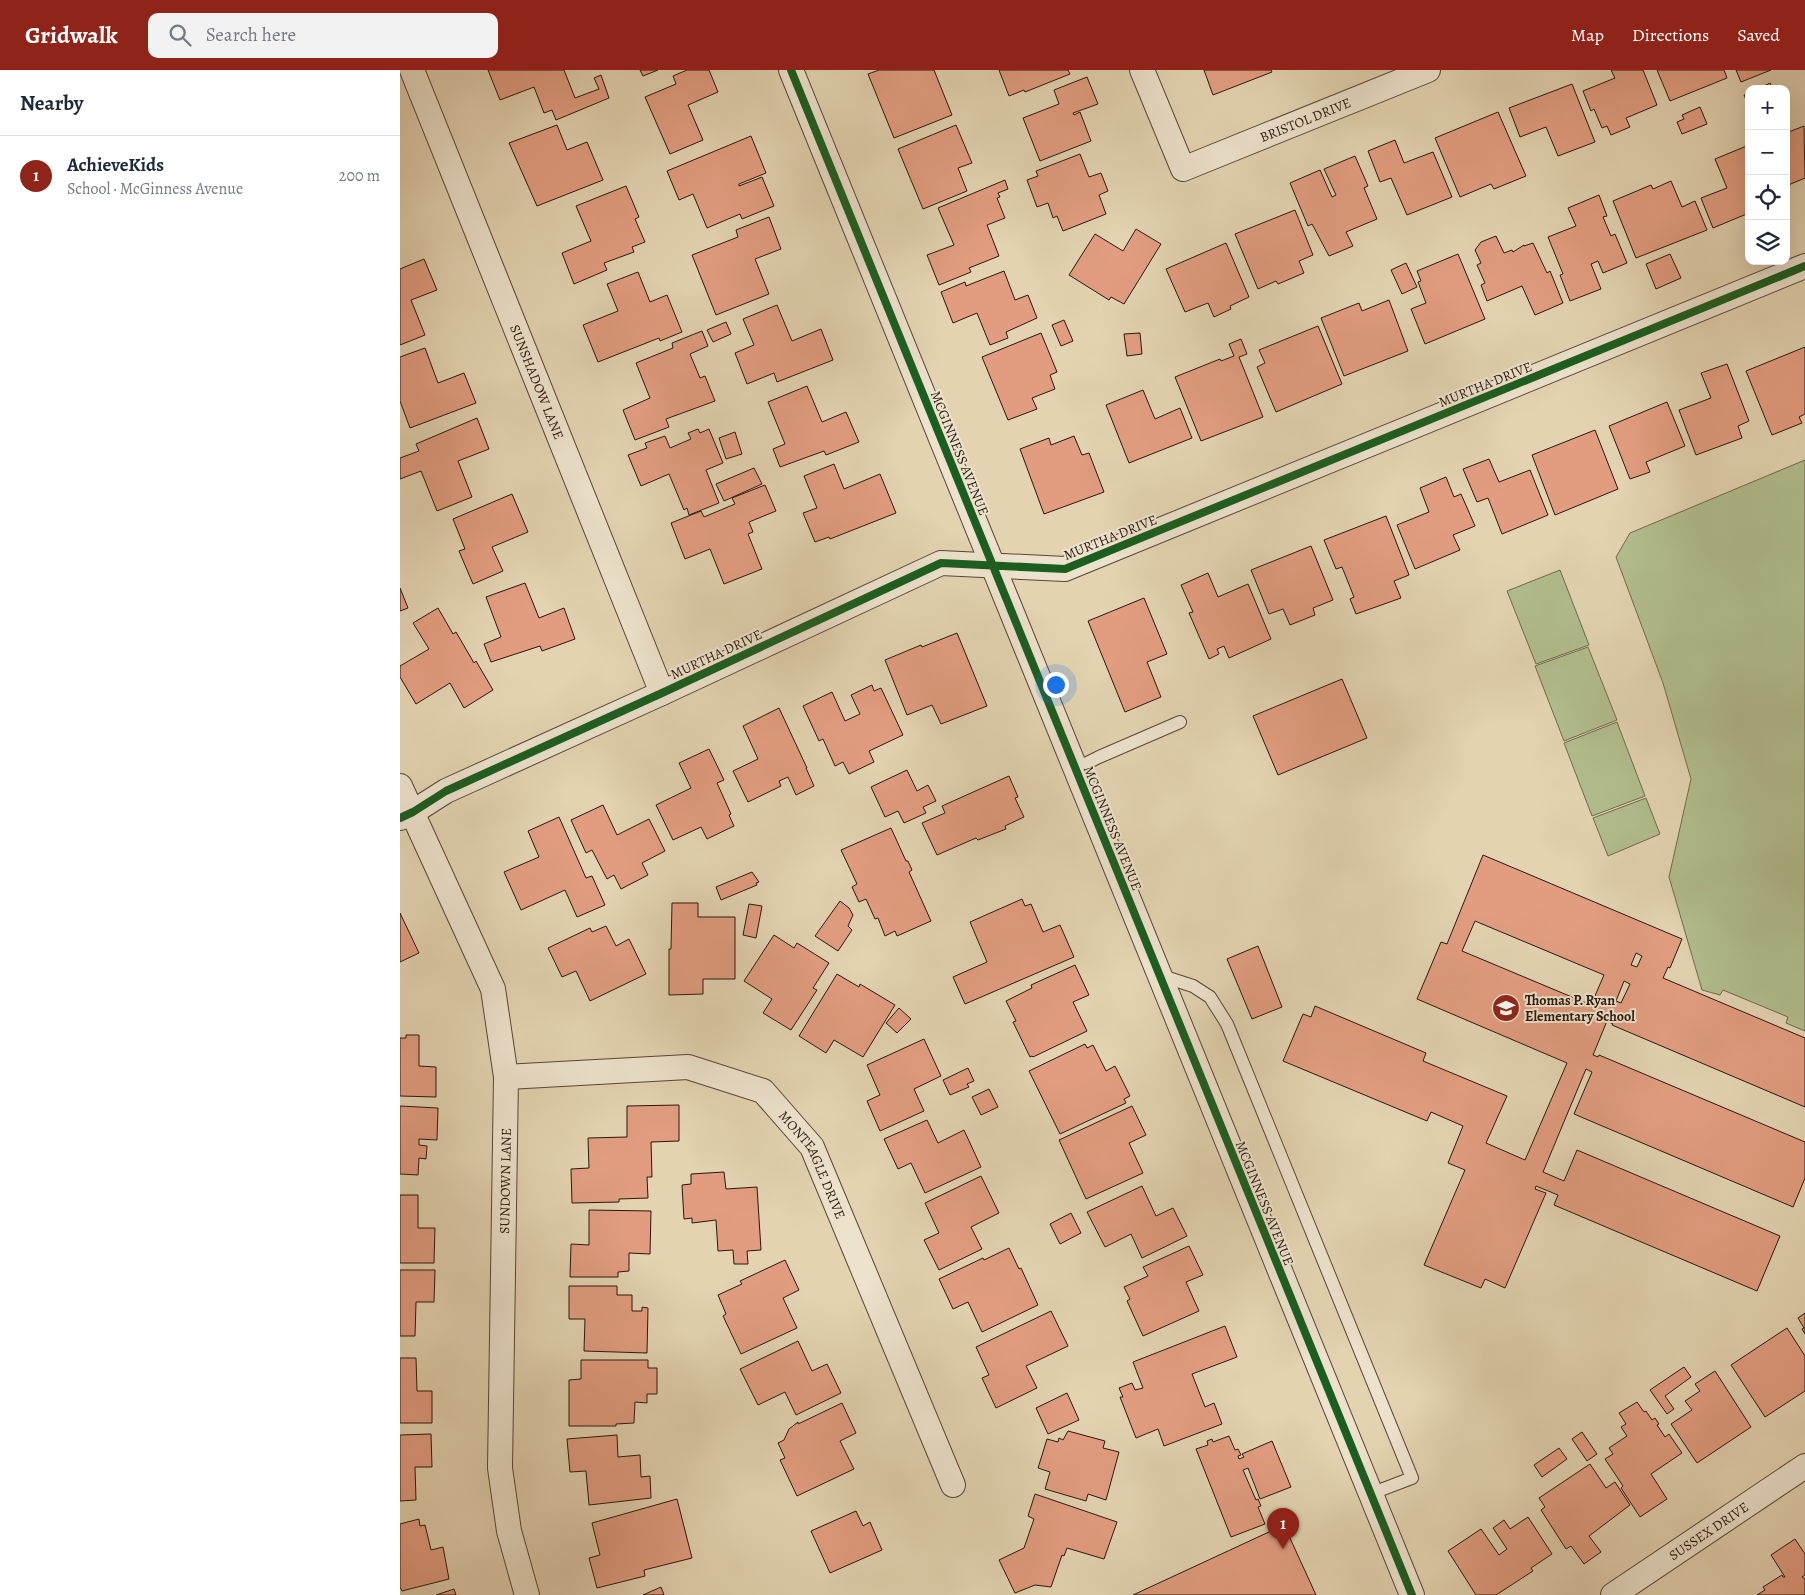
<!DOCTYPE html>
<html lang="en">
<head>
<meta charset="utf-8">
<style>
  body { margin:0; font-family:Alegreya,serif; background:#f2f2f3; color:#1f2937 }
  .controls { position:absolute; right:15px; top:15px; display:grid; overflow:hidden; border-radius:10px; box-shadow:0 5px 20px #0002 }
  .controls button { width:45px; height:45px; display:grid; place-items:center; padding:0; border:0; border-bottom:1px solid #e0e1e3; background:#fff; color:#1f2937; font:25px sans-serif }
  .you { position:absolute; left:655px; top:614px; width:18px; height:18px; margin:-12px; border:4px solid #fff; border-radius:50%; background:#1a73e8; box-shadow:0 0 0 8px #1a73e833 }
  .badge { display:grid; place-items:center; width:32px; height:32px; border-radius:50%; background:#8f2418; color:#fff; font-size:16px; font-weight:700 }
  .pin { position:absolute; translate:-50% -41px; filter:drop-shadow(0 1px 2px #0008) }
  .pin::after { content:''; position:absolute; top:26px; width:18px; height:15px; background:inherit; clip-path:polygon(0 0,100% 0,50% 100%) }
  .list { margin:0; padding:0; list-style:none }
  h2 { display:flex; justify-content:space-between; align-items:center; height:65px; margin:0; padding:0 20px; font-size:21px }
  h2 small { font-size:16px; font-weight:400; color:#747a83 }
  .list li { display:grid; grid-template-columns:32px 1fr auto; gap:15px; align-items:center; box-sizing:border-box; height:80px; padding:0 20px; border-top:1px solid #e0e1e3 }
  .list b { display:block; font-size:19px; white-space:nowrap }
  .list p { margin:0; font-size:16px; white-space:nowrap; color:#747a83 }
  .list em { font-size:16px; font-style:normal; color:#747a83 }
  .icon { flex:none; width:28px; height:28px; fill:none; stroke:currentColor; stroke-width:2; stroke-linecap:round; stroke-linejoin:round }
  .map { position:relative; flex:none; width:1405px; height:1525px; overflow:hidden }
  header { display:flex; align-items:center; gap:30px; box-sizing:border-box; height:70px; padding:0 25px; background:#8f2418; color:#fff }
  header strong { font-size:24px }
  nav { display:flex; gap:28px; margin-inline-start:auto; font-size:18px }
  .search { width:350px; height:45px; background:#f2f2f3; display:flex; align-items:center; gap:12px; box-sizing:border-box; padding:0 18px; border-radius:10px; color:#747a83; font-size:19px }
  main { display:flex }
  aside { flex:1; background:#fff }
  .map>svg:first-child { display:block }
  .green { fill:#b1bd8d; stroke:#6e6a4c }
  .building { fill:#e29d80; stroke:#2a170a; fill-rule:evenodd }
  .lines { fill:none; stroke-linecap:round; stroke-linejoin:round }
  .lane-casing { stroke:#584634; stroke-width:14 }
  .street-casing { stroke:#584634; stroke-width:26 }
  .lane { stroke:#ede2cc; stroke-width:12 }
  .street { stroke:#ede2cc; stroke-width:24 }
  .cycleway-casing { stroke:#ede2cc; stroke-width:11 }
  .cycleway { stroke:#1b5e20; stroke-width:8 }
  .labels { text-anchor:middle; stroke-width:4; stroke-linejoin:round; paint-order:stroke }
  .street-label { font-size:14px; fill:#2a170a; stroke:#ede2cc }
  .poi-label { font-size:14px; font-weight:bold; fill:#2a170a; stroke:#ede2cc; text-anchor:start }
</style>
</head>
<body>
<header>
<strong>Gridwalk</strong>
<div class="search"><svg class="icon" aria-label="search" viewBox="0 0 24 24"><circle cx="10" cy="10" r="6"/><path d="M15 15l6 6"/></svg>Search here</div>
<nav><a>Map</a><a>Directions</a><a>Saved</a></nav>
</header>
<main>
<aside>
<h2>Nearby<small></small></h2>
<ul class="list">
<li><span class="badge">1</span><div><b>AchieveKids</b><p>School · McGinness Avenue</p></div><em>200 m</em></li>
</ul>
</aside>
<div class="map">
<svg width="1405" height="1525" viewBox="0 0 1405 1525">
  <rect width="100%" height="100%" fill="#e3d3b1"/>
  <filter id="stains"><feTurbulence type="fractalNoise" baseFrequency=".004" numOctaves="4"/><feColorMatrix values="0 0 0 0 .2 0 0 0 0 .09 0 0 0 0 .02 0 0 0 .5 -.17"/></filter>
  <radialGradient id="worn" r=".72"><stop offset=".6" stop-color="#630" stop-opacity="0"/><stop offset="1" stop-color="#630" stop-opacity=".3"/></radialGradient>
  <!-- green -->
  <path class="green" d="M1405 390V961L1386 953 1388 947 1323 920 1320 925 1302 920 1269 807 1291 709 1263 613 1216 487 1230 463Z
    M1160 500 1189 575 1136 594 1107 521Z
    M1188 577 1217 650 1164 671 1135 596Z
    M1217 652 1245 726 1192 746 1164 673Z
    M1246 728 1260 764 1208 786 1193 748Z"/>
  <!-- building -->
  <path class="building" d="M88 0H164L175 28 199 19 194 8 201 5 209 28 156 50 152 40 144 43 134 17 100 30Z
    M240 0H258L243 6Z
    M287 0H309L318 22 288 35 303 70 270 84 245 27 276 14 273 6Z
    M479 0H534L552 45 494 68 468 4Z
    M599 0H668L670 4 625 22 624 20 609 26Z
    M804 0H871L872 2 813 25Z
    M1211 0H1243L1257 35 1226 48 1230 57 1211 65 1207 56 1202 58 1194 39 1191 41 1183 21 1215 8Z
    M1257 0H1324L1327 8 1270 31Z
    M1336 0H1371L1341 12Z
    M687 7 698 34 673 43 674 45 680 42 691 71 640 91 623 48 659 34 654 20Z
    M1370 13 1373 19H1358Z
    M1172 14 1195 72 1158 86 1146 57 1120 67 1109 38Z
    M1349 23V36L1344 25Z
    M1300 37 1307 54 1282 64 1277 52 1284 49 1282 45Z
    M1098 42 1126 106 1094 119 1091 114 1060 127 1035 68Z
    M157 55 167 80 187 72 203 110 137 136 109 73Z
    M556 55 572 93 558 98 567 121 523 139 498 79Z
    M1404 56 1405 108 1386 116V63Z
    M351 66 366 103 339 114V116L362 107 374 136 342 149 340 144 307 158 293 124 279 130 267 101Z
    M995 70 1004 93 1033 82 1052 127 1007 145 991 108 980 112 968 81Z
    M1349 75V143L1313 158 1301 128 1327 118 1315 89Z
    M680 84 689 107 701 103 708 121 699 125 706 144 663 161 657 146 653 148 648 133 637 137 627 110 638 106 636 101Z
    M955 86 968 116 964 118 977 149 946 162 953 176 929 186 912 154 908 156 890 113 920 100 932 127 936 125 924 99Z
    M605 110 608 119 598 123 600 127 597 128 605 148 587 155 599 186 569 198 571 202 539 215 527 185 554 175 538 138Z
    M1271 111 1282 137 1295 131 1307 160 1236 188 1213 131 1251 115 1253 119Z
    M226 116 239 147 235 149 245 172 232 177 234 182 204 193 207 200 174 214 162 183 191 171 176 136Z
    M1199 125 1207 146 1203 147 1211 166 1215 164 1227 193 1203 203 1198 191 1191 194 1201 219 1170 231 1160 205 1163 204 1148 167 1176 156 1168 138Z
    M895 140 913 185 899 191 904 203 878 214 876 211 858 219 835 164Z
    M369 147 381 179 355 189 369 224 316 245 292 185 338 167 336 160Z
    M736 159 761 174 724 234 711 227 709 230 669 205 695 164 723 181Z
    M1096 166 1104 183 1112 180 1113 182 1124 175V176L1133 173 1147 203 1150 201 1163 233 1135 245 1122 216 1087 231 1081 215 1085 213 1077 195 1081 193 1075 180 1081 172Z
    M826 173 849 227 830 236 831 239 814 247 808 233 785 242 766 199Z
    M1058 184 1085 249 1025 274 1011 239 1026 233 1018 212 1021 211 1017 201Z
    M1270 184 1281 208 1256 219 1246 194Z
    M24 189 37 220 11 230 25 265 0 275V199Z
    M1006 193 1017 217 1002 224 991 200Z
    M604 201 615 230 628 225 637 248 606 262 608 268 590 275 577 243 553 253 541 222 565 212 566 216Z
    M238 202 250 232 267 225 282 262 260 271 259 268 198 292 183 255 218 241 207 214Z
    M989 230 1008 281 944 306 921 248 959 233 962 241Z
    M377 235 392 271 421 259 433 290 377 312 374 303 347 314 335 283 354 275 343 249Z
    M664 250 673 271 661 276 652 255Z
    M326 252 331 264 313 272 307 260Z
    M918 256 942 314 876 342 857 297 865 293 859 280Z
    M302 261 308 276 290 284 300 308 305 306 315 331 266 349 269 357 235 370 223 340 250 328 236 293 273 278 272 273Z
    M641 263 657 302 650 305 655 319 632 328 637 339 608 350 582 287Z
    M740 263 742 284 727 286 724 264Z
    M841 269 847 284 839 287 863 347 801 371 775 307 820 289 821 291 834 286 829 274Z
    M1405 277V344L1399 347 1402 353 1372 365 1346 301Z
    M25 278 38 313 64 303 76 333 10 358 0 331V287Z
    M1327 294 1349 351 1338 356 1342 368 1296 385 1279 340 1311 328 1301 303Z
    M407 316 422 352 446 342 459 372 426 385 424 381 380 397 373 379 385 374 368 332Z
    M743 320 755 349 780 338 792 368 729 393 706 335Z
    M1267 332 1285 376 1246 392 1250 402 1230 409 1209 356Z
    M77 348 89 379 58 391 72 427 37 441 21 401 0 409V388L19 381 16 374Z
    M298 359 300 363 309 359 323 393 306 400 319 433 289 445 287 438 284 440 269 404 241 416 228 385 247 378 245 373 265 366 270 378 291 369 288 363Z
    M1195 360 1218 419 1155 445 1132 385Z
    M335 362 342 384 326 389 319 368Z
    M674 366 682 385 689 383 704 422 644 444 620 379 649 368 651 375Z
    M1089 389 1099 412 1130 400 1148 445 1102 464 1088 428 1077 432 1063 399Z
    M434 394 444 419 480 404 496 443 430 469 429 467 415 472 403 443 417 438 404 406Z
    M354 398 362 414 324 431 316 414Z
    M1046 407 1054 427 1061 424 1075 456 1053 465 1060 480 1015 499 997 455 1029 442 1020 418Z
    M365 415 376 441 349 452 353 462 348 464 362 499 324 514 310 479 285 489 271 453 301 441 304 447 335 434 332 428Z
    M112 424 128 462 92 477 103 501 73 514 59 481 65 479 53 449Z
    M986 446 1009 505 994 511 1001 528 956 544 950 529 954 527 942 497 936 499 924 470Z
    M911 476 933 530 913 538 915 545 890 555 883 539 869 544 851 500Z
    M808 503 818 527 848 514 871 569 829 588 824 576 817 579 819 584 809 589 789 543 793 542 781 515Z
    M125 513 139 548 164 538 175 569 142 581 140 576 91 592 84 574 101 567 86 527Z
    M0 518 8 538 0 541Z
    M744 528 767 584 747 592 761 627 725 642 688 551Z
    M38 538 53 564 56 562 74 593 76 591 93 620 64 638 50 613 16 634 0 607V596L29 579 13 553Z
    M557 563 587 636 541 654 532 635 507 645 485 590 521 575 522 577Z
    M942 609 967 668 878 705 853 646Z
    M472 615 474 621 481 618 503 665 469 681 474 692 449 704 443 692 435 696 423 669 419 671 403 636 432 622 445 651 460 644 451 625Z
    M379 638 407 698H406L414 716 396 725 388 707 379 711 381 716 348 732 333 701 358 689 343 656Z
    M309 679 324 710 317 713 331 744 329 745 334 756 307 769 301 757 273 770 256 735 291 718 279 693Z
    M507 700 517 721 528 715 536 731 523 737 526 743 504 753 498 741 485 747 471 717Z
    M609 706 618 727 615 728 624 747 605 756 606 759 578 770 576 768 537 785 522 753 545 743 542 736Z
    M203 735 217 765 249 749 265 781 242 793 248 805 221 819 214 805 207 809 192 780 186 783 171 750Z
    M159 747 186 808 192 806 205 835 177 847 165 820 121 840 104 802 139 787 128 761Z
    M491 758 506 791H508L512 800 509 802 531 851 497 866 495 861 485 866 478 848 475 849 466 829 459 832 452 817 457 814 441 780Z
    M1083 785 1282 869 1270 898 1268 897 1263 908 1405 968V1037L1212 955 1213 954 1207 951 1193 985 1198 987 1199 985 1405 1072V1108L1393 1137 1174 1044 1192 1002 1186 999 1143 1102 1164 1111 1177 1080 1380 1166 1357 1221 1154 1135 1158 1125 1136 1116 1135 1119 1146 1123 1105 1218 1085 1209 1081 1218 1024 1195 1065 1100 1048 1093 1063 1056 1031 1042 1027 1051 883 991 903 944 911 947 915 936 1026 983 1023 991 1107 1026 1086 1073 1125 1090 1167 993 1017 929 1041 872 1047 874ZM1075 851 1204 905 1191 935 1062 881ZM1236 883 1242 886 1237 897 1231 895ZM1224 911 1230 914 1221 933 1216 931Z
    M352 802 359 812 356 813 357 815 321 830 316 817Z
    M622 829 625 836 631 834 643 862 660 855 674 887 565 934 553 907 587 892 570 852Z
    M440 831 449 838 453 845 448 856 452 860 438 881 415 866Z
    M272 833H298V847H335V909H303V924L269 925V879H271Z
    M349 834 362 836 356 868 343 865Z
    M0 843 19 883 0 892Z
    M206 856 216 876 229 869 246 904 190 931 176 901 162 907 148 878 190 858 192 862Z
    M374 865 394 878 397 873 429 893 413 918 417 920 391 960 363 943 372 929 344 911Z
    M858 876 882 937 852 949 827 889Z
    M675 895 689 925 673 932 687 961 633 987 632 986 630 987 613 952 616 951 606 931 632 918 631 915Z
    M437 904 459 917 460 914 495 935 463 987 434 970 426 983 399 966Z
    M499 938 511 949 497 963 486 953Z
    M6 965H19V996L36 997V1027L0 1026V968H6Z
    M524 969 541 1006 514 1019 524 1041 480 1061 467 1031 480 1025 467 995Z
    M685 974 687 978 693 975 706 1001 715 996 730 1026 724 1029 726 1033 660 1064 629 1001Z
    M568 998 574 1011 567 1014 569 1017 550 1025 543 1010Z
    M589 1019 598 1037 581 1045 572 1027Z
    M279 1035V1071L251 1072 252 1107H247L248 1128 219 1129V1132L172 1133 171 1099 189 1098 188 1068 227 1067V1036Z
    M0 1036 38 1038 37 1070 19 1069V1075L27 1076 26 1089 19 1088 18 1105 0 1104Z
    M732 1036 746 1065 729 1073 743 1103 686 1129 659 1070Z
    M527 1050 538 1073 564 1060 581 1097 525 1123 511 1093 498 1099 484 1069Z
    M324 1102 326 1119 357 1117 361 1180 347 1181 348 1194H334L333 1180 318 1181 316 1150 292 1153V1148L284 1149 282 1115 291 1114V1104Z
    M581 1106 599 1143 571 1157 582 1179 539 1200 524 1170 539 1163 525 1133Z
    M742 1116 756 1146 773 1138 787 1166 742 1188 731 1164 705 1177 687 1142Z
    M0 1125H18V1158H35L34 1193H0Z
    M189 1140 251 1141 250 1184 229 1183V1201L218 1202V1207H170L171 1174 189 1175Z
    M671 1143 681 1163 660 1174 650 1154Z
    M789 1176 803 1205 786 1212 799 1241 743 1266 727 1231 730 1229 724 1217 748 1206 743 1197Z
    M609 1178 619 1199 621 1198 638 1235 582 1262 568 1232 553 1239 539 1209 583 1188 584 1190Z
    M385 1190 399 1220 383 1228 397 1258 341 1284 323 1246 326 1244 318 1225 342 1214 340 1211Z
    M0 1200H35L34 1232H16L15 1266H0Z
    M169 1216H217V1225H232V1241H242V1237L248 1238 247 1283 184 1281 185 1249H169Z
    M651 1241 668 1276 626 1296 637 1318 596 1338 582 1308 589 1305 576 1277Z
    M1405 1243V1264L1402 1259 1404 1258 1398 1248Z
    M825 1256 837 1287 792 1304 805 1337 814 1333 822 1354 764 1376 758 1359 736 1368 720 1327H723L719 1318 732 1313 735 1320 743 1318 733 1292Z
    M1387 1258 1405 1286V1321L1365 1347 1331 1295Z
    M398 1271 412 1301 427 1294 441 1323 396 1345 385 1322 358 1335 340 1299Z
    M0 1288H16L17 1321H32V1353H0Z
    M181 1290H248V1298H257V1324H247V1333L235 1332 234 1353 216 1354V1356H169V1310L181 1309Z
    M1284 1297 1291 1307 1265 1326 1274 1339 1267 1344 1250 1320Z
    M1315 1301 1351 1357 1297 1393 1271 1354 1292 1340 1285 1331 1300 1321 1295 1314Z
    M667 1323 679 1350 648 1364 636 1338Z
    M1237 1332 1244 1342 1246 1341 1252 1350 1255 1348 1259 1354 1257 1355 1265 1367 1269 1364 1282 1383 1251 1404 1267 1429 1240 1447 1221 1418 1223 1416 1205 1389 1213 1384 1209 1378 1227 1366 1221 1357 1226 1354 1219 1343Z
    M442 1333 456 1363 440 1371 454 1399 397 1426 380 1390 385 1388 378 1373 384 1370 389 1359 398 1352V1354Z
    M668 1361 705 1371 703 1378 719 1382 706 1430 688 1424 686 1431 645 1419 650 1402 638 1398 647 1369 658 1372 659 1368 663 1370Z
    M1182 1362 1197 1384 1187 1391 1172 1369Z
    M31 1364 32 1397H15L16 1430 0 1431V1365Z
    M217 1365 218 1387 240 1385 241 1407 250 1406 251 1428 189 1435 186 1401 170 1402 167 1369Z
    M829 1366 835 1380 838 1379 841 1385 838 1386 839 1389 844 1387 842 1384 872 1371 891 1417 860 1429 848 1398 843 1400 856 1430 858 1429 861 1436 858 1437 865 1454 831 1467 796 1379 808 1375 807 1371 812 1369 813 1372Z
    M1159 1378 1167 1389 1142 1407 1134 1395Z
    M1190 1394 1206 1418 1215 1412 1230 1435 1189 1466 1201 1482 1184 1494 1171 1476 1166 1479 1141 1440 1145 1437 1139 1428Z
    M635 1424 717 1452 704 1489 667 1478 664 1486 662 1485 651 1517 635 1515 615 1523 599 1490 624 1478 634 1449 628 1446Z
    M277 1429 292 1488 244 1500 245 1506 197 1518 189 1488 200 1485 192 1453Z
    M456 1441 463 1456 470 1452 482 1480 430 1503 411 1461Z
    M1128 1447 1152 1484 1131 1498 1133 1501 1096 1525H1076L1048 1481 1081 1459 1099 1485 1107 1479 1093 1458 1104 1450 1110 1459Z
    M19 1449 20 1456 25 1455 31 1480 43 1477 49 1509 2 1521 0 1517V1454Z
    M884 1455 916 1525H733Z
    M1395 1469 1405 1484V1505L1402 1507 1405 1509V1525H1357L1365 1520 1363 1517 1382 1505 1383 1507H1385L1371 1485Z
    M261 1517 264 1525H243Z
    M54 1519 56 1525H36Z"/>
  <g class="lines">
    <!-- lane casing -->
    <g class="lane-casing">
      <path id="lane" d="M675 699 699 687 780 652
        M759 905 793 916 810 927 827 954 1012 1408 970 1424"/>
    </g>
    <!-- street casing -->
    <g class="street-casing">
      <g id="street">
        <path id="s1" d="M12 0 262 623"/>
        <path d="M391 0 1012 1525"/>
        <path id="s2" d="M742 0 783 99 1028 0"/>
        <path d="M0 716 93 919 106 1007 100 1398 109 1461 127 1525"/>
        <path d="M0 748 13 742 46 721 262 623 541 493 665 499 1405 196"/>
        <path id="s3" d="M106 1007 288 997 363 1021 412 1077 553 1415"/>
        <path id="s4" d="M1213 1525 1405 1396"/>
      </g>
    </g>
    <!-- lane -->
    <use href="#lane" class="lane"/>
    <!-- street -->
    <use href="#street" class="street"/>
    <!-- cycleway casing -->
    <g class="cycleway-casing">
      <path id="cycleway" d="M391 0 1012 1525
        M0 748 13 742 46 721 262 623 541 493 665 499 1405 196"/>
    </g>
    <!-- cycleway -->
    <use href="#cycleway" class="cycleway"/>
  </g>
  <!-- icons -->
  <defs>
    <g id="school-disc" transform="scale(1.4375)"><circle r="9.5" fill="#8f2418" stroke="#ede2cc"/><path d="M0-5L7-2L0 1L-7-2ZM-4 1L0 2.5L4 1V4Q0 6-4 4Z" fill="#fff"/></g>
  </defs>
  <g fill-rule="evenodd">
    <use href="#school-disc" x="1106" y="938"/>
  </g>
  <g class="labels">
    <!-- street labels -->
    <g class="street-label">
      <text dy="5" stroke="none"><textPath href="#s2" startOffset="239">BRISTOL DRIVE</textPath></text>
      <text dy="5" stroke="none"><textPath href="#s1" startOffset="336">SUNSHADOW LANE</textPath></text>
      <text transform="translate(1085 314) rotate(-22)" y="5">MURTHA DRIVE</text>
      <text transform="translate(560 383) rotate(68)" y="5">MCGINNESS AVENUE</text>
      <text transform="translate(710 467) rotate(-22)" y="5">MURTHA DRIVE</text>
      <text transform="translate(316 584) rotate(-25)" y="5">MURTHA DRIVE</text>
      <text transform="translate(713 758) rotate(68)" y="5">MCGINNESS AVENUE</text>
      <text dy="5" stroke="none"><textPath href="#s3" startOffset="351">MONTEAGLE DRIVE</textPath></text>
      <text transform="translate(105 1111) rotate(-89)" y="5">SUNDOWN LANE</text>
      <text transform="translate(865 1133) rotate(68)" y="5">MCGINNESS AVENUE</text>
      <text dy="5" stroke="none"><textPath href="#s4" startOffset="115">SUSSEX DRIVE</textPath></text>
    </g>
    <!-- poi labels -->
    <g class="poi-label">
      <text x="1125" y="935">Thomas P. Ryan<tspan x="1125" dy="16">Elementary School</tspan></text>
    </g>
  </g>
  <rect width="100%" height="100%" filter="url(#stains)"/>
  <rect width="100%" height="100%" fill="url(#worn)"/>
</svg>
<div class="controls">
<button>+</button>
<button>−</button>
<button><svg class="icon" aria-label="locate" viewBox="0 0 24 24"><circle cx="12" cy="12" r="6"/><path d="M12 2v4M12 18v4M2 12h4M18 12h4"/></svg></button>
<button><svg class="icon" aria-label="layers" viewBox="0 0 24 24"><path d="M12 4l9 5-9 5-9-5zM3 14l9 5 9-5"/></svg></button>
</div>
<div class="you"></div>
<div class="pin badge" style="left:883px;top:1479px">1</div>
</div>
</main>
</body>
</html>
